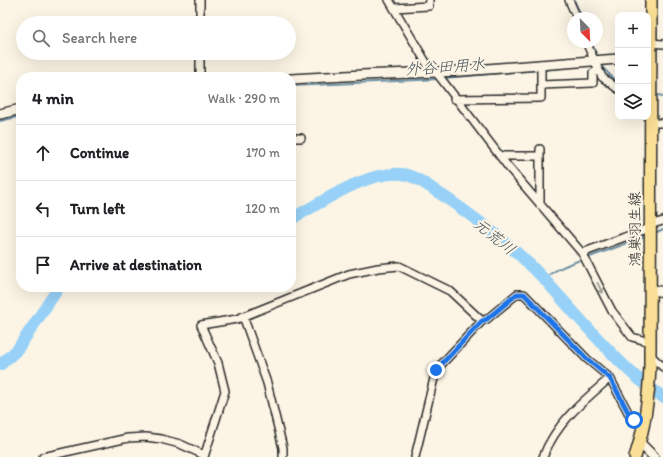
<!DOCTYPE html>
<html lang="en">
<head>
<meta charset="utf-8">
<style>
  body { margin:0; font-family:Itim,"Klee One",sans-serif; background:#f2f2f2; color:#202124 }
  .controls { position:absolute; right:12px; top:12px; display:grid; overflow:hidden; border-radius:8px; box-shadow:0 4px 16px #0002 }
  .controls button { width:36px; height:36px; display:grid; place-items:center; padding:0; border:0; border-bottom:1px solid #e0e0e0; background:#fff; color:#202124; font:20px sans-serif }
  .compass { position:absolute; left:567px; top:12px; width:36px; height:36px; border-radius:50%; background:#fff; box-shadow:0 4px 16px #0002; rotate:156deg }
  .stop { position:absolute; width:12px; height:12px; margin:-9px; border:3px solid #1a73e8; border-radius:50%; background:#fff }
  .stop.end { background:#1a73e8; border-color:#fff; box-shadow:0 1px 4px #0008 }
  .list { margin:0; padding:0; list-style:none }
  h2 { display:flex; justify-content:space-between; align-items:center; height:52px; margin:0; padding:0 16px; font-size:17px }
  h2 small { font-size:13px; font-weight:400; color:#757577 }
  .list li { display:grid; grid-template-columns:26px 1fr auto; gap:12px; align-items:center; box-sizing:border-box; height:56px; padding:0 16px; border-top:1px solid #e0e0e0 }
  .list b { display:block; font-size:15px; white-space:nowrap }
  .list em { font-size:13px; font-style:normal; color:#757577 }
  .icon { flex:none; width:22px; height:22px; fill:none; stroke:currentColor; stroke-width:2; stroke-linecap:round; stroke-linejoin:round }
  .map { position:relative; flex:none; width:663px; height:457px; overflow:hidden }
  .search { position:absolute; background:#fff; box-shadow:0 4px 16px #0002; left:16px; top:16px; width:280px; height:44px; display:flex; align-items:center; gap:10px; box-sizing:border-box; padding:0 14px; border-radius:22px; color:#757577; font-size:15px }
  .panel { position:absolute; background:#fff; box-shadow:0 4px 16px #0002; left:16px; top:72px; width:280px; height:220px; border-radius:16px }
  .map>svg:first-child { display:block }
  .lines { fill:none; stroke-linecap:round; stroke-linejoin:round }
  .stream { stroke:#6c8fa5; stroke-width:2 }
  .river { stroke:#97d1f7; stroke-width:12 }
  .minor-casing { stroke:#2b2b2b; stroke-width:10 }
  .tertiary-casing { stroke:#2b2b2b; stroke-width:12 }
  .primary-casing { stroke:#2b2b2b; stroke-width:14 }
  .minor { stroke:#fcf5e5; stroke-width:7 }
  .tertiary { stroke:#fcf5e5; stroke-width:9 }
  .primary { stroke:#fadf96; stroke-width:11 }
  .oneway { stroke:#949088 }
  .route { stroke:#1a73e8; stroke-width:5 }
  .labels { text-anchor:middle; stroke-width:4; stroke-linejoin:round; paint-order:stroke }
  .street-label { font-size:15px; fill:#2b2b2b; stroke:#fcf5e5 }
  .water-label { font-size:16px; font-style:italic; fill:#46545e; stroke:#fcf5e5 }
</style>
</head>
<body>
<div class="map">
<svg width="663" height="457" viewBox="0 0 663 457">
  <rect width="100%" height="100%" fill="#fcf5e5"/>
  <filter id="ink" filterUnits="userSpaceOnUse"><feTurbulence type="fractalNoise" baseFrequency=".025" numOctaves="2"/><feDisplacementMap in="SourceGraphic" scale="8" xChannelSelector="R" yChannelSelector="G"/><feConvolveMatrix kernelMatrix="1 2 1 2 8 2 1 2 1" color-interpolation-filters="sRGB"/></filter>
  <g filter="url(#ink)">
    <g class="lines">
      <!-- stream -->
      <path class="stream" d="M574 0 582 18
        M591 42 598 58
        M599 64 618 83
        M543 70 572 67
        M443 78 539 70
        M291 86 439 79
        M654 94 663 96
        M0 121 21 116
        M655 233 663 229
        M587 258 647 236
        M544 279C555 269 569 264 583 259"/>
      <!-- river -->
      <path class="river" d="M291 219C323 202 365 171 402 174 417 176 432 189 445 197 480 221 515 248 545 280 574 312 602 346 634 375 643 383 653 390 663 397
        M0 365 17 350 59 287"/>
      <!-- minor casing -->
      <g class="minor-casing">
        <path id="minor" d="M200 0V23
          M389 0 427 64 439 76 509 168 582 253 612 311 632 337 650 342
          M569 0 577 18
          M394 8 429 6V0
          M586 42 602 77 618 89
          M650 43 663 44
          M200 53V77
          M541 64V85
          M454 99 541 98V85L593 83V73L599 70
          M650 123H663
          M291 138H301
          M540 149V205
          M500 156H540
          M649 225 663 221
          M582 253 649 228
          M243 316 267 383 283 448V457
          M650 355 663 367
          M43 457 128 438 146 437 161 439 180 444 204 455
          M204 457 225 391 218 363 201 325 237 319 349 274 378 268 399 266 450 291 482 321
          M415 457 436 370 482 321 487 319 517 294H524L587 359 610 378 629 414 634 421 644 424
          M543 457C556 423 583 401 610 378"/>
      </g>
      <!-- tertiary casing -->
      <g class="tertiary-casing">
        <path id="tertiary" d="M291 79 362 75 461 71 618 59
          M0 114 21 109
          M650 289 663 292
          M640 443 654 457"/>
      </g>
      <!-- primary casing -->
      <g class="primary-casing">
        <path id="primary" d="M635 457C645 427 649 396 650 365L651 0"/>
      </g>
      <!-- minor -->
      <use href="#minor" class="minor"/>
      <!-- tertiary -->
      <use href="#tertiary" class="tertiary"/>
      <!-- primary -->
      <use href="#primary" class="primary"/>
    </g>
    <!-- one-way arrows -->
    <defs><path id="oneway-shaft" d="M-6 0H5M1.5-3L5.5 0L1.5 3" fill="none" stroke-width="1.6" stroke-linecap="round" stroke-linejoin="round"/></defs>
    <use class="oneway" href="#oneway-shaft" transform="translate(600 288) rotate(63)"/>
  </g>
  <g class="lines" filter="url(#ink)">
    <!-- route -->
    <path class="route" d="M436 370 482 321 487 319 517 294H524L587 359 610 378 629 414 634 420"/>
  </g>
  <g class="labels">
    <!-- street labels -->
    <g class="street-label">
      <text transform="translate(635 229) rotate(-90)" y="5">鴻巣羽生線</text>
    </g>
    <!-- water labels -->
    <g class="water-label">
      <text transform="translate(445 66) rotate(-4)" y="6">外谷田用水</text>
      <text transform="translate(495 236) rotate(39)" y="6">元荒川</text>
    </g>
  </g>
</svg>
<div class="controls">
<button>+</button>
<button>−</button>
<button><svg class="icon" aria-label="layers" viewBox="0 0 24 24"><path d="M12 4l9 5-9 5-9-5zM3 14l9 5 9-5"/></svg></button>
</div>
<svg class="compass" viewBox="-18 -18 36 36"><path d="M0-13l5 13h-10z" fill="#e53935"/><path d="M0 13l5-13h-10z" fill="#757577"/></svg>
<div class="stop" style="left:634px;top:420px"></div>
<div class="stop end" style="left:436px;top:370px"></div>
<div class="search"><svg class="icon" aria-label="search" viewBox="0 0 24 24"><circle cx="10" cy="10" r="6"/><path d="M15 15l6 6"/></svg>Search here</div>
<section class="panel">
<h2>4 min<small>Walk · 290 m</small></h2>
<ul class="list">
<li><svg class="icon" aria-label="ahead" viewBox="0 0 24 24"><path d="M12 20V5M6 11l6-6 6 6"/></svg><div><b>Continue</b></div><em>170 m</em></li>
<li><svg class="icon" aria-label="left" viewBox="0 0 24 24"><path d="M17 20v-9H6M10 6l-5 5 5 5"/></svg><div><b>Turn left</b></div><em>120 m</em></li>
<li><svg class="icon" aria-label="arrive" viewBox="0 0 24 24"><path d="M6 21V4h12l-3 4 3 4H6"/></svg><div><b>Arrive at destination</b></div></li>
</ul>
</section>
</div>
</body>
</html>
